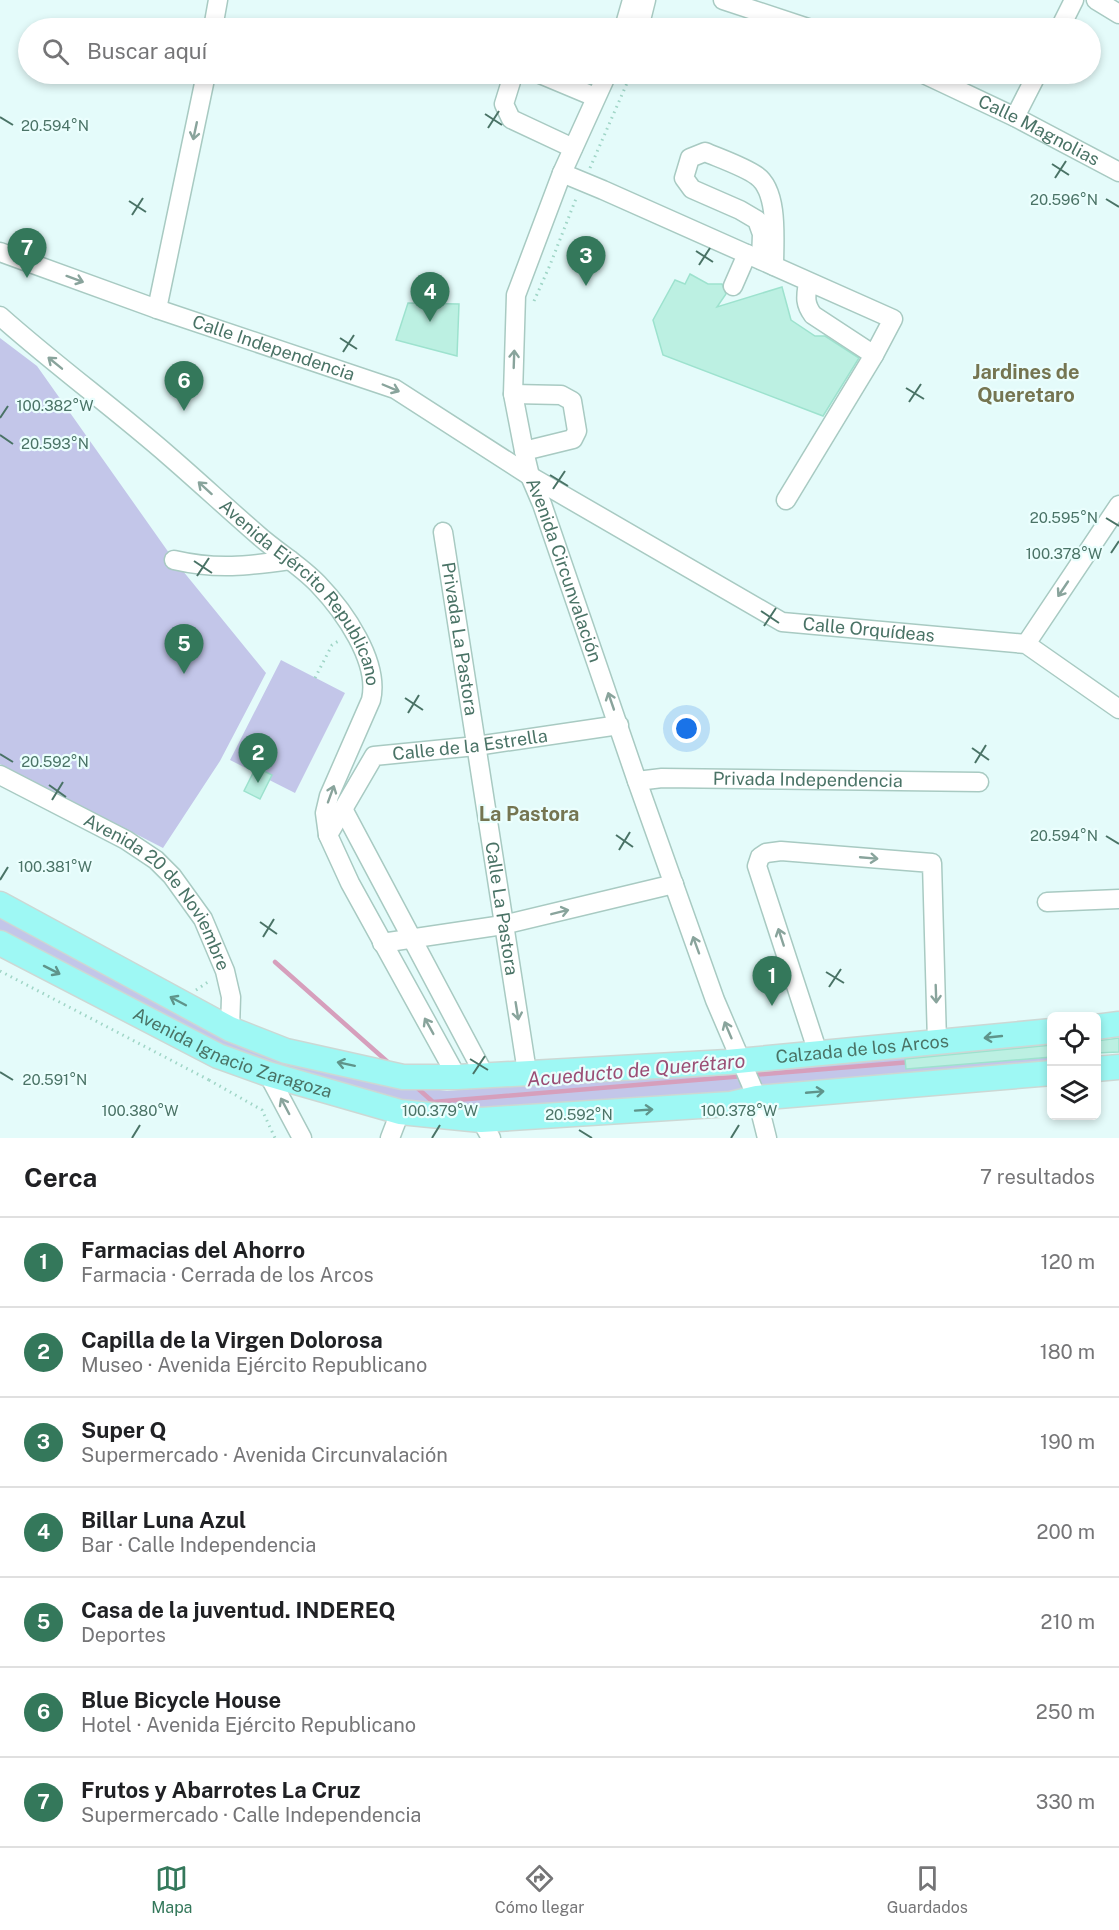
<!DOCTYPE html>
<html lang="es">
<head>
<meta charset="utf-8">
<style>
  body { margin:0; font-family:"Public Sans",sans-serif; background:#f6f6f6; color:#202124 }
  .controls { position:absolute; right:18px; bottom:18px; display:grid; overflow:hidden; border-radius:9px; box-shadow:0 3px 9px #0003 }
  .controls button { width:54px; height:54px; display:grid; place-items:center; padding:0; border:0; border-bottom:2px solid #e0e0e0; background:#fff; color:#202124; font:30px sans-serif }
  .you { position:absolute; left:687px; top:729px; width:21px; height:21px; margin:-15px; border:4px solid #fff; border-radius:50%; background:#1a73e8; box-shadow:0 0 0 9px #1a73e833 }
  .badge { display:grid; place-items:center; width:39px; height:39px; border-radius:50%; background:#34785b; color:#fff; font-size:20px; font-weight:700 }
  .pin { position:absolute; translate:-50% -50px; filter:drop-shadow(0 2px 3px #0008) }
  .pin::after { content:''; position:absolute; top:32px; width:21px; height:18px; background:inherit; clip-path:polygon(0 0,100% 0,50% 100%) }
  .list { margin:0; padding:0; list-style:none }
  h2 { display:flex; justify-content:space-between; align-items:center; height:78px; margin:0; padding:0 24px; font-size:26px }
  h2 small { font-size:20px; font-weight:400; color:#757577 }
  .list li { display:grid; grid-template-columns:39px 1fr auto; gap:18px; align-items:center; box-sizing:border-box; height:90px; padding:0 24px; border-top:2px solid #e0e0e0 }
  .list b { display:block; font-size:22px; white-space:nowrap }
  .list p { margin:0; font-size:20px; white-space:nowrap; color:#757577 }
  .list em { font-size:20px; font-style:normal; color:#757577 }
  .icon { flex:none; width:33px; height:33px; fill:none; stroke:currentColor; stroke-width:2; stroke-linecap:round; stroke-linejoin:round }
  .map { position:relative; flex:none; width:1119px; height:1138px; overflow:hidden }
  .search { position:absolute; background:#fff; box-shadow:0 3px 9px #0003; left:18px; right:18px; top:18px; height:66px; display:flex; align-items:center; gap:15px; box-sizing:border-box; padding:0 21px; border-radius:33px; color:#757577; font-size:22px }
  .sheet { height:708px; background:#fff }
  nav { display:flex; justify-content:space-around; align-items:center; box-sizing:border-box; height:84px; border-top:2px solid #e0e0e0; background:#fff; font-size:16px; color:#757577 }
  nav a { display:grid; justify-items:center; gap:3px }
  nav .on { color:#34785b }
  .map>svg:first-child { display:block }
  .green { fill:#c3c6e9 }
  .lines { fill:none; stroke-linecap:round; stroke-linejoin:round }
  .stream { stroke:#d69fbc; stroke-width:4.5 }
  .building { fill:#bcf0e2; stroke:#9de2ce; stroke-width:1.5 }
  .minor-casing { stroke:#a8cac2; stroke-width:21 }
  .major-casing { stroke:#ccd8d4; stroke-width:27 }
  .path { stroke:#9fd5c6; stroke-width:3; stroke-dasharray:1.5 4.5; stroke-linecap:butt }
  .minor { stroke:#fff; stroke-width:18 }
  .major { stroke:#9ef8f4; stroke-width:24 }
  .oneway { stroke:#89a49c }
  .oneway2 { stroke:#5f948a }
  .ticks { fill:none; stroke:#4a7366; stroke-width:2 }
  .labels { text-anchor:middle; stroke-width:4.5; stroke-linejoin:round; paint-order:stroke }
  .street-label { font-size:18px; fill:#4a7366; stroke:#eafefd }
  .neighbourhood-label { font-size:20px; font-weight:bold; fill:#757551; stroke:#eafefd }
  .water-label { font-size:20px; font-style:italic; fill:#9b4e75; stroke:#eafefd }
  .ticks-label { font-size:15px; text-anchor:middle; fill:#4a7366; stroke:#eafefd; stroke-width:4.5; stroke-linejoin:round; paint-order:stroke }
</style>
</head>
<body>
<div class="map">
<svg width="1119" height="1138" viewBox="0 0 1119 1138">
  <rect width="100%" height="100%" fill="#e4fbfa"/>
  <!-- green -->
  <path class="green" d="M0 338 37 366 174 560 266 673 220 761 163 848 0 764Z
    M281 660 345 693 295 793 230 760Z
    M0 910 125 979 396 1084 447 1091 1051 1037V1065L668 1100 463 1108 399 1101 271 1069 0 938Z"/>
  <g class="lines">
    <!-- stream -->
    <path class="stream" d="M275 962 390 1064
      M752 1075 911 1062
      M414 1085 433 1102 744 1076"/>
  </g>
  <!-- building -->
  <path class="building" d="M690 274 708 284H722L726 294 717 307 782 287 791 320 815 336H825L859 358 823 416 663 355 653 320 675 280 685 284Z
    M408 303 459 304 457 356 396 340Z
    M256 767 272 775 260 799 244 791Z
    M1119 1038V1052L1096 1053V1041Z
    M1052 1045V1057L906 1069 905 1059Z"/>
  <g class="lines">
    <!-- minor casing -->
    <g class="minor-casing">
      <g id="minor">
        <path d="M723 0 808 28"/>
        <path d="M1096 0 1119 14"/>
        <path d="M213 28 218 0"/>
        <path d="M624 28 632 0"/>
        <path d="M639 28 646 0"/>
        <path d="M1060 28 1074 0"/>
        <path d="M516 74 513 75 504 104 511 119 573 148"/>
        <path d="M540 74 595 97"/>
        <path id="s1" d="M607 74 562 173 516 295 513 394 524 451 530 476 542 504 637 781 715 1000 757 1098 767 1138"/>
        <path id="s2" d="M924 74 1015 117 1119 172"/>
        <path d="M1015 117 1037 74"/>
        <path d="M562 173 603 190 893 319 874 355 813 315C804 303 806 296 808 282"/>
        <path id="s3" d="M0 252 157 309 395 389 530 476 782 622 1026 644 1119 709"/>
        <path d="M761 260 762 234 757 220 740 210 692 189 684 178 690 158 705 152C719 158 745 167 757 176 779 192 774 241 774 266"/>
        <path d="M733 286 747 254"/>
        <path d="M157 309 206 74"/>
        <path id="s4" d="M0 316C55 365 114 408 169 456 199 482 228 509 258 535 277 552 300 565 318 584 344 611 380 662 371 700L329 796 325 813 328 835 350 883 457 1077"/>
        <path d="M513 394 561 395 572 401 577 431 573 439 524 451"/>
        <path d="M786 500 874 355"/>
        <path id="s5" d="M443 532 527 1072"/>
        <path d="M174 560C217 570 247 566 290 560"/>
        <path d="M1026 644 1119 505"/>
        <path id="s6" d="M0 775 126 840 156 860 172 876 203 919 225 971 231 997 230 1029"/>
        <path id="s7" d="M637 781 662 778 979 782"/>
        <path d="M343 809 485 1076"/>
        <path id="s8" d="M328 835 374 756 476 746 619 725"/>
        <path d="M1047 902 1119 899"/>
        <path d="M382 943 503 925 674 884"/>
        <path d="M818 1053 757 866 760 857 766 853 781 851 932 863 937 1042"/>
        <path d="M268 1074 302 1138"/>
        <path d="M481 1120 491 1138"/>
        <path d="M390 1138 400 1112"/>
      </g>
    </g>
    <!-- major casing -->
    <g class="major-casing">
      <g id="major">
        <path id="s9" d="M0 904 230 1029 286 1051 403 1077H457L727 1062 1052 1031"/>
        <path id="s10" d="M0 943 218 1056 268 1074 400 1112 481 1120 731 1104 757 1098 1052 1073"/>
        <path d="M1096 1027 1119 1024"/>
        <path d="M1096 1069 1119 1067"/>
      </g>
    </g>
    <!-- path -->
    <path class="path" d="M590 168 631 74
      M534 301 550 265 577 196
      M315 678 332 645 340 640
      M0 971 209 1080
      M196 990 211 980
      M209 1080 262 1110 275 1138"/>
    <!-- minor -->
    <use href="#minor" class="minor"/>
    <!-- major -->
    <use href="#major" class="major"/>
  </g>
  <!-- one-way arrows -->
  <defs><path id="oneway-shaft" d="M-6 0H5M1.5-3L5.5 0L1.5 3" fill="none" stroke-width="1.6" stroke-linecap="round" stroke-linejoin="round" transform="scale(1.5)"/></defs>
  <g class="oneway">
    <use href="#oneway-shaft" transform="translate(195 131) rotate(102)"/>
    <use href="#oneway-shaft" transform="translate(75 279) rotate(20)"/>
    <use href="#oneway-shaft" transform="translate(514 359) rotate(-88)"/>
    <use href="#oneway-shaft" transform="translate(55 363) rotate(-141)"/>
    <use href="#oneway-shaft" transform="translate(391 388) rotate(23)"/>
    <use href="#oneway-shaft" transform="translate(205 488) rotate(-138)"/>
    <use href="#oneway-shaft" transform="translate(1063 589) rotate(124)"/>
    <use href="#oneway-shaft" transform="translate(611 701) rotate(-109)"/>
    <use href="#oneway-shaft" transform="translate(331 794) rotate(-70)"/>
    <use href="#oneway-shaft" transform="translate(869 858) rotate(5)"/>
    <use href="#oneway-shaft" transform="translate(560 912) rotate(-14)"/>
    <use href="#oneway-shaft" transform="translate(781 937) rotate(-108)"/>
    <use href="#oneway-shaft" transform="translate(696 945) rotate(-110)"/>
    <use href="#oneway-shaft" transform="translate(936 994) rotate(88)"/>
    <use href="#oneway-shaft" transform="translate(517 1011) rotate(81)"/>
    <use href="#oneway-shaft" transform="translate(429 1026) rotate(-119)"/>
    <use href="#oneway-shaft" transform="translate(728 1030) rotate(-113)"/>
    <use href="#oneway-shaft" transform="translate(285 1106) rotate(-118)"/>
  </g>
  <g class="oneway2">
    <use href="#oneway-shaft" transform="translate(52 970) rotate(27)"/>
    <use href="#oneway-shaft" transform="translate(178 1001) rotate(-152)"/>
    <use href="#oneway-shaft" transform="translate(993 1037) rotate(174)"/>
    <use href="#oneway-shaft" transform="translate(346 1064) rotate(-168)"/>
    <use href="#oneway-shaft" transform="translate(815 1092) rotate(-5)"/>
    <use href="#oneway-shaft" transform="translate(644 1110) rotate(-4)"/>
  </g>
  <!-- ticks -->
  <path class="ticks" d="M485 114 502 125M0 117 13 125M488 128 499 111M1052 164 1069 175M1055 178 1066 161M1106 199 1119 207M129 201 146 212M132 215 143 198M696 251 713 262M699 265 710 248M340 338 357 349M343 352 354 335M906 388 924 399M909 402 921 384M0 418 8 406M0 435 13 444M550 475 568 486M553 489 565 471M1106 518 1119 526M1111 553 1119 541M194 561 212 573M197 576 209 558M761 611 779 623M764 626 776 608M405 698 423 710M408 713 419 695M972 748 989 760M0 754 13 762M975 763 986 745M49 785 66 797M52 800 63 782M616 835 633 847M1106 836 1119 844M619 850 630 832M0 880 8 867M260 922 277 934M263 937 274 919M826 972 844 983M829 987 841 969M470 1059 488 1070M0 1072 13 1080M473 1074 485 1056M579 1130 592 1138M132 1138 140 1125M432 1138 440 1125M731 1138 739 1125"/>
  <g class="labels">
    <!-- street labels -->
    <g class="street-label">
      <text dy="6" stroke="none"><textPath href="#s2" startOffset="128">Calle Magnolias</textPath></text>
      <text dy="6" stroke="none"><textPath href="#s3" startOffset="290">Calle Independencia</textPath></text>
      <text dy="6" stroke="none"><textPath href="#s1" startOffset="522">Avenida Circunvalación</textPath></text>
      <text dy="6" stroke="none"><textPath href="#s4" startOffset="412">Avenida Ejército Republicano</textPath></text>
      <text dy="6" stroke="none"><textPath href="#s3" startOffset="957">Calle Orquídeas</textPath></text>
      <text dy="6" stroke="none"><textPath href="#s5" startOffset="108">Privada La Pastora</textPath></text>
      <text dy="6" stroke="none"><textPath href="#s8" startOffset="188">Calle de la Estrella</textPath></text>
      <text dy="6" stroke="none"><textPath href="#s7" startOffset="171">Privada Independencia</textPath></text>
      <text dy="6" stroke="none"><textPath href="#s6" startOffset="202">Avenida 20 de Noviembre</textPath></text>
      <text dy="6" stroke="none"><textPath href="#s5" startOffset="381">Calle La Pastora</textPath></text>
      <text dy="6" stroke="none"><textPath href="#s9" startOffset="902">Calzada de los Arcos</textPath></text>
      <text dy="6" stroke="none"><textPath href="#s10" startOffset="258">Avenida Ignacio Zaragoza</textPath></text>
    </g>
    <!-- neighbourhood labels -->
    <g class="neighbourhood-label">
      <text x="1026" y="379">Jardines de<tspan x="1026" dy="23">Queretaro</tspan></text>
      <text x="529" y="821">La Pastora</text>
    </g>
    <!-- water labels -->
    <g class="water-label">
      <text transform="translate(636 1070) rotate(-5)" y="7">Acueducto de Querétaro</text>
    </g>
  </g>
  <g class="ticks-label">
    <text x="55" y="131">20.594°N</text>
    <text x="1064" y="205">20.596°N</text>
    <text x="55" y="411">100.382°W</text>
    <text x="55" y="449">20.593°N</text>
    <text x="1064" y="523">20.595°N</text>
    <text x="1064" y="559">100.378°W</text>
    <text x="55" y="767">20.592°N</text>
    <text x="1064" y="841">20.594°N</text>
    <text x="55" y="872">100.381°W</text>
    <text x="55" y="1085">20.591°N</text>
    <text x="140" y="1116">100.380°W</text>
    <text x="440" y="1116">100.379°W</text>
    <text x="739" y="1116">100.378°W</text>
    <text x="579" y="1120">20.592°N</text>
  </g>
</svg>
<div class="controls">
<button><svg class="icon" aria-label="locate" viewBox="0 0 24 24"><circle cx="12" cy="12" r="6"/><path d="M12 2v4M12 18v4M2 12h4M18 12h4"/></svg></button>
<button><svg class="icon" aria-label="layers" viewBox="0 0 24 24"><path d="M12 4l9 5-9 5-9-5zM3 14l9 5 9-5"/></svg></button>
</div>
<div class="you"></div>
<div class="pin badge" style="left:772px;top:1006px">1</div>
<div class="pin badge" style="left:258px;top:783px">2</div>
<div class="pin badge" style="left:586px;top:286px">3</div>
<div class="pin badge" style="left:430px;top:322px">4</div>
<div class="pin badge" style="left:184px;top:674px">5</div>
<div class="pin badge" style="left:184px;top:411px">6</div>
<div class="pin badge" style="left:27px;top:278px">7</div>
<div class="search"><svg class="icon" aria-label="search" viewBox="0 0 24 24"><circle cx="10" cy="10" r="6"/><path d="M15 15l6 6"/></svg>Buscar aquí</div>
</div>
<section class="sheet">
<h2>Cerca<small>7 resultados</small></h2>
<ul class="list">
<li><span class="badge">1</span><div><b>Farmacias del Ahorro</b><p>Farmacia · Cerrada de los Arcos</p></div><em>120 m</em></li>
<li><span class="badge">2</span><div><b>Capilla de la Virgen Dolorosa</b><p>Museo · Avenida Ejército Republicano</p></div><em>180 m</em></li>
<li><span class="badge">3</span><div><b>Super Q</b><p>Supermercado · Avenida Circunvalación</p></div><em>190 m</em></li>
<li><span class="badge">4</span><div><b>Billar Luna Azul</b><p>Bar · Calle Independencia</p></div><em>200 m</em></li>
<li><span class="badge">5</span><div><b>Casa de la juventud. INDEREQ</b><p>Deportes</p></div><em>210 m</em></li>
<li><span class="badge">6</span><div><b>Blue Bicycle House</b><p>Hotel · Avenida Ejército Republicano</p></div><em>250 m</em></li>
<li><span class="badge">7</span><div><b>Frutos y Abarrotes La Cruz</b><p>Supermercado · Calle Independencia</p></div><em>330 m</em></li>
</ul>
</section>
<nav>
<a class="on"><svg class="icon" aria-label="map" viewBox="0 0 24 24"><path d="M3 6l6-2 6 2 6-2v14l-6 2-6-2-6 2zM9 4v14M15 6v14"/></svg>Mapa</a>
<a><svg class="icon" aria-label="directions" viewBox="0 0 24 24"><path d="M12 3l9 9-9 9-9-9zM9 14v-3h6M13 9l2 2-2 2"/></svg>Cómo llegar</a>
<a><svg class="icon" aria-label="saved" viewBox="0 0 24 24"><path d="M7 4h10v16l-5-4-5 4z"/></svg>Guardados</a>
</nav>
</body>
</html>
